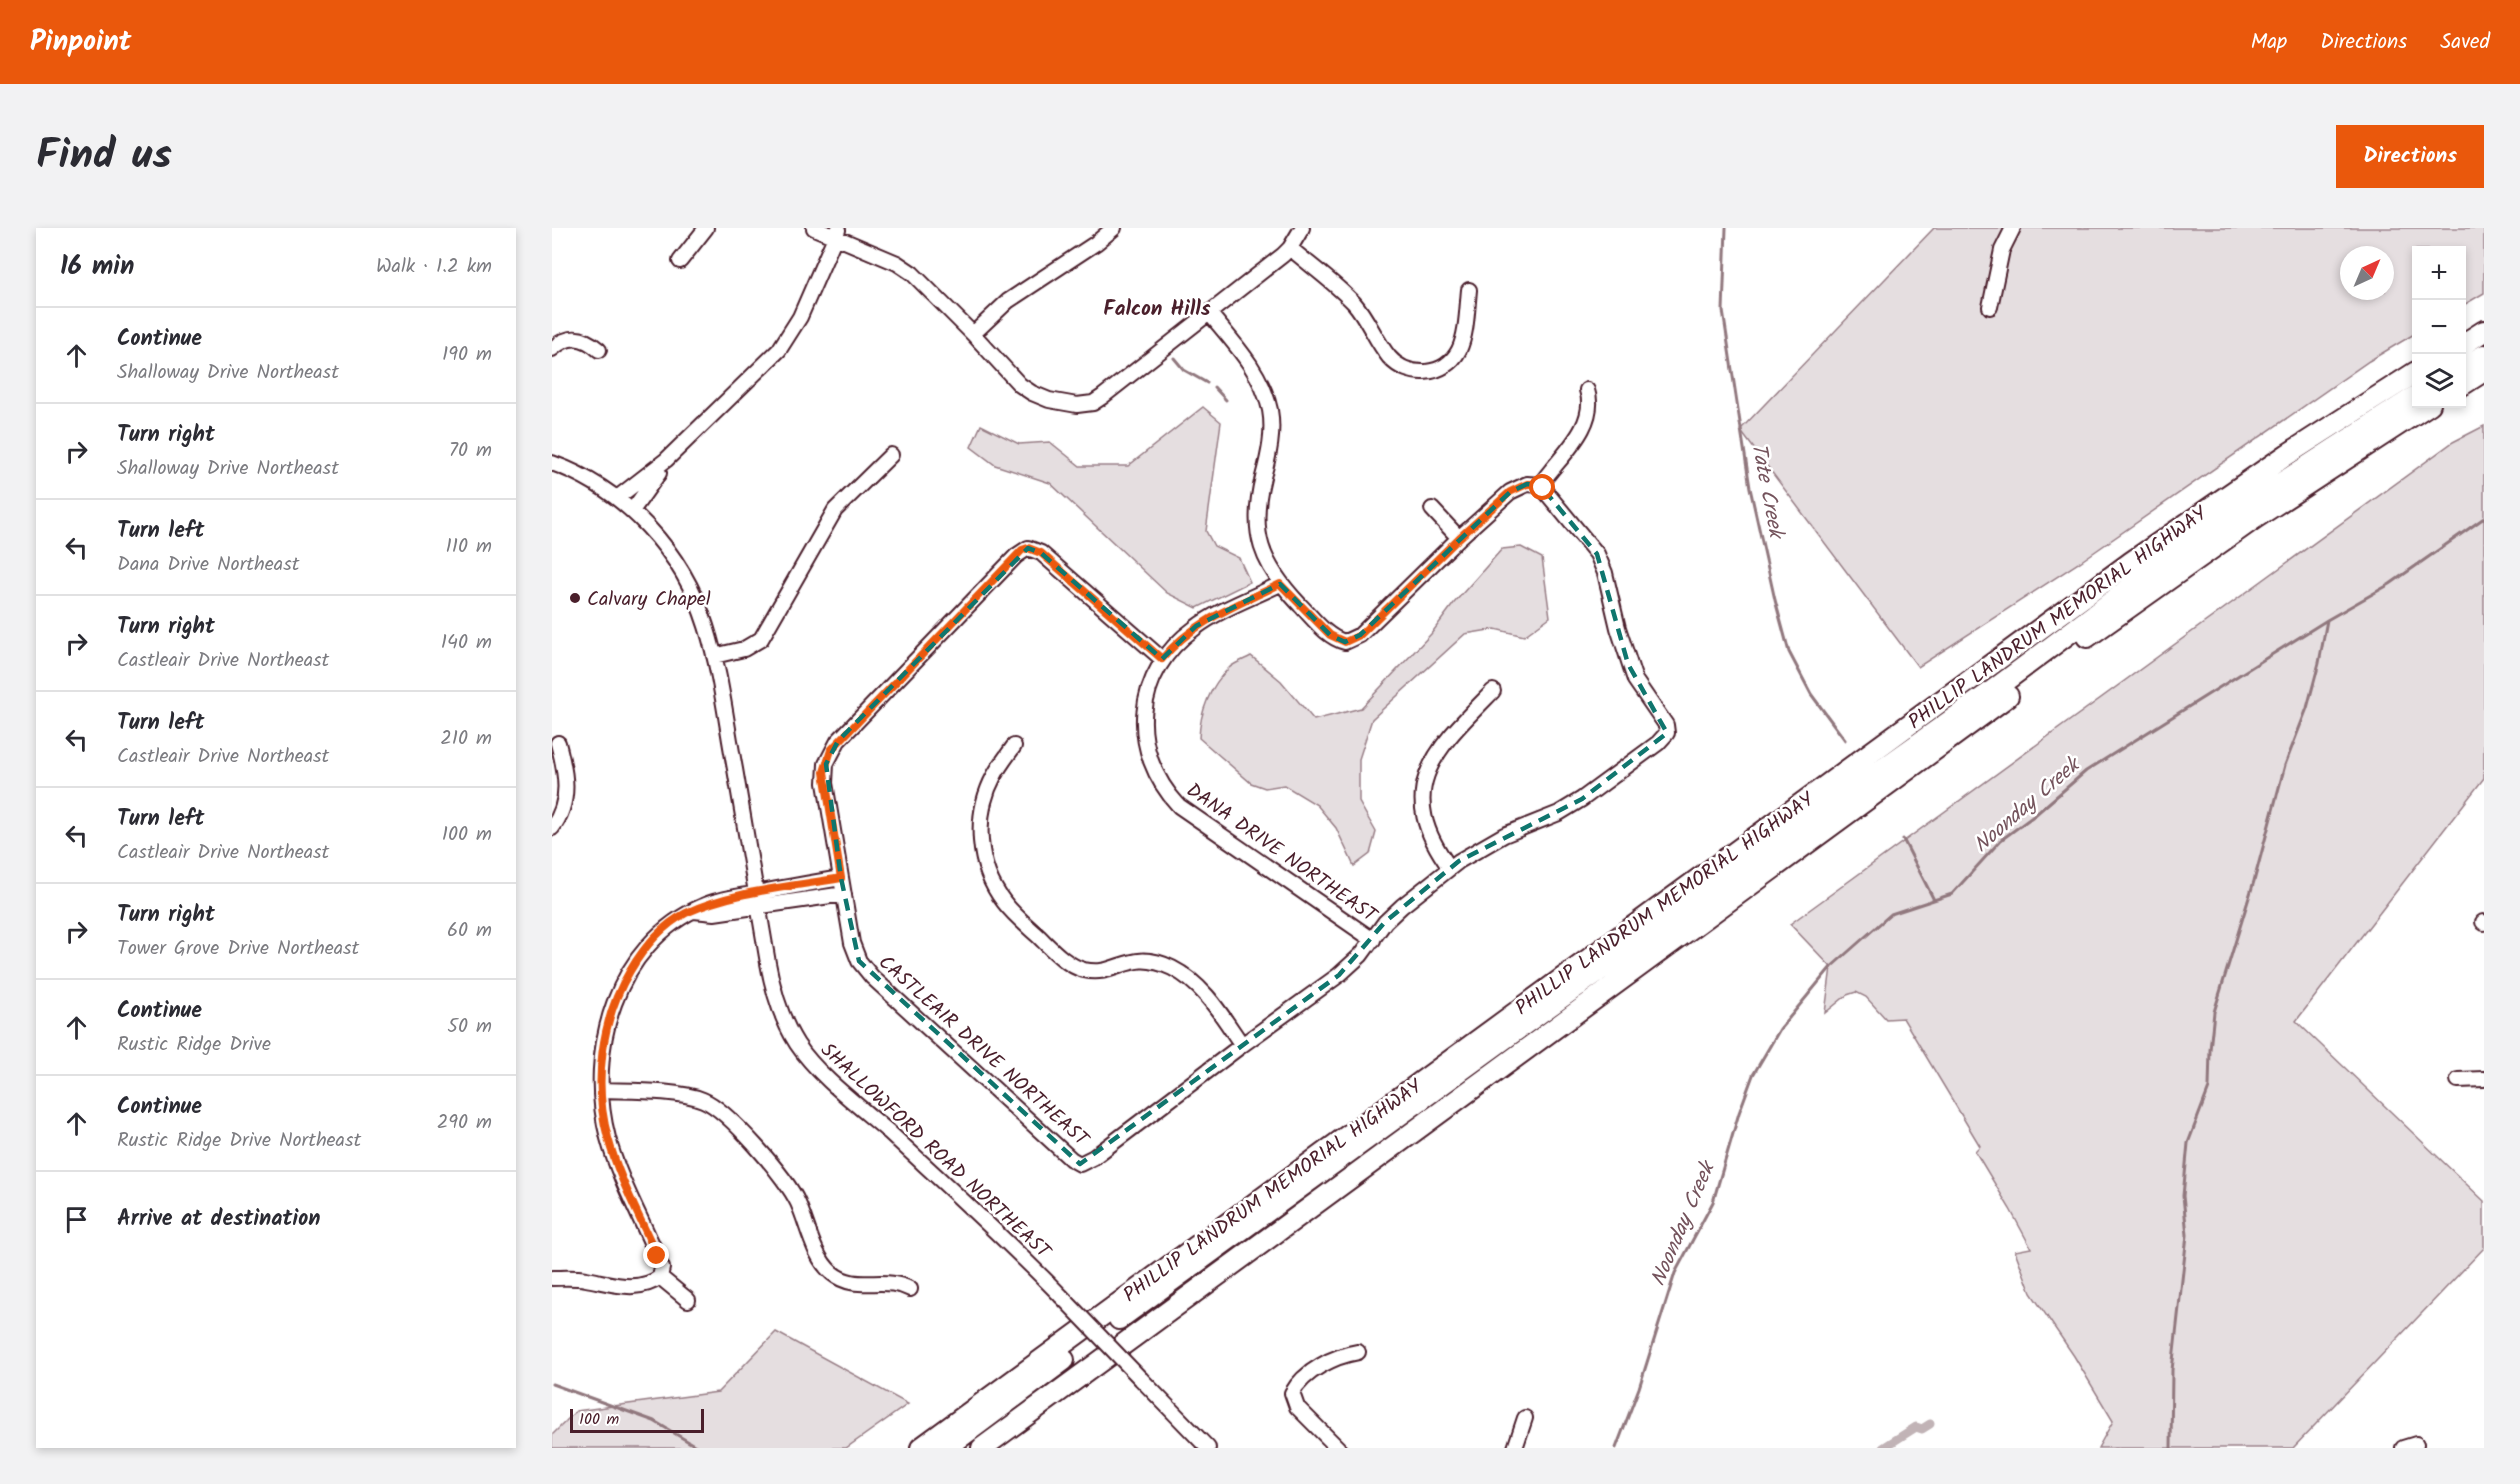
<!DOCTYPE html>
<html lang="en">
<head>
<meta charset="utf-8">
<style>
  body { margin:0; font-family:Kalam,sans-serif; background:#f2f2f3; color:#2b2b33 }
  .controls { position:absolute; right:18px; top:18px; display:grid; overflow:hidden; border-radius:0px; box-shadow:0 3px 9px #0003 }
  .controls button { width:54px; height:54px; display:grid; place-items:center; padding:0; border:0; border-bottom:2px solid #e1e1e2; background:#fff; color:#2b2b33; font:30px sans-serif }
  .compass { position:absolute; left:1788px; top:18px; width:54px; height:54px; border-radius:50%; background:#fff; box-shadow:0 3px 9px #0003; rotate:44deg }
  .scale { position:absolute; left:18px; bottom:15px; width:134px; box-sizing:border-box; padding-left:6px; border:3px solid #4a1f2b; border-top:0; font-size:16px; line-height:21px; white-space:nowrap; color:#4a1f2b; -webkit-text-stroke:4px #fff; paint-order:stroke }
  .stop { position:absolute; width:18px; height:18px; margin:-14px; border:4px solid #ea580c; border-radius:50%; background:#fff }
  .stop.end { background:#ea580c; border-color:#fff; box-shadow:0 2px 6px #0008 }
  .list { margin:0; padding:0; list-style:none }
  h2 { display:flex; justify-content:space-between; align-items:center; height:78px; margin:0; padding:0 24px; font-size:26px }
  h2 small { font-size:20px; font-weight:400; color:#7c7c81 }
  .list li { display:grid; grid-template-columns:39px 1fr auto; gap:18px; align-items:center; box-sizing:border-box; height:96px; padding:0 24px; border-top:2px solid #e1e1e2 }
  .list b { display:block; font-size:22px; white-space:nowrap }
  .list p { margin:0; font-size:20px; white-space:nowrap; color:#7c7c81 }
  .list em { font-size:20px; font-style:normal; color:#7c7c81 }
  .icon { flex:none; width:33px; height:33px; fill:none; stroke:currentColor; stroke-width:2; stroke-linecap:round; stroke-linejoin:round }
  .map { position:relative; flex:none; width:1932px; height:1220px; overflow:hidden; border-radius:0px }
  header { display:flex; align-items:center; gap:36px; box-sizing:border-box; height:84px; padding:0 30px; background:#ea580c; color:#fff }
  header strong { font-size:28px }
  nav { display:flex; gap:33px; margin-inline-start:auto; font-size:21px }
  .intro { display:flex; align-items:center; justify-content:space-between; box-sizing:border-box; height:144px; padding:0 36px }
  h1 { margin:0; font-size:42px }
  .button { padding:15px 27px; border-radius:0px; background:#ea580c; color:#fff; font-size:21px; font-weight:700 }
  main { display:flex; gap:36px; padding:0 36px }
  aside { flex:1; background:#fff; border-radius:0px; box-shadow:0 3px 9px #0003 }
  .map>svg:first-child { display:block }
  .green { fill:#e5dee0; stroke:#987e86; stroke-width:1.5; fill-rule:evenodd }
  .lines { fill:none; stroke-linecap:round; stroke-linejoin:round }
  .stream { stroke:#91787e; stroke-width:3 }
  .canal { stroke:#c1b3b6; stroke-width:9 }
  .minor-casing { stroke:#4a1f2b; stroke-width:18 }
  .highway-casing { stroke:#4a1f2b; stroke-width:24 }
  .minor { stroke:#fff; stroke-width:14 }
  .highway { stroke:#fff; stroke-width:20 }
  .minor-bridge-casing { stroke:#4a1f2b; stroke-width:18; stroke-linecap:butt }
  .minor-bridge { stroke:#fff; stroke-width:14 }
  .route { stroke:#ea580c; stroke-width:8 }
  .marked { fill:none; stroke:#0f766e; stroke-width:4.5; stroke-dasharray:12 8; stroke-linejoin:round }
  .poi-dot { fill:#4a1f2b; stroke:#fff; stroke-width:2 }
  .labels { text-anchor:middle; stroke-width:5; stroke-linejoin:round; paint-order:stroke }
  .poi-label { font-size:20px; fill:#4a1f2b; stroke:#fff; text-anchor:start }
  .street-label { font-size:20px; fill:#4a1f2b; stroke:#fff }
  .neighbourhood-label { font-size:21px; font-weight:bold; fill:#4a1f2b; stroke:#fff }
  .water-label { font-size:21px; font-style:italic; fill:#74535c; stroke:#fff }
</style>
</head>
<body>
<header>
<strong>Pinpoint</strong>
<nav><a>Map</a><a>Directions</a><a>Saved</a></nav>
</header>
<div class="intro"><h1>Find us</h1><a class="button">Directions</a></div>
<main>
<aside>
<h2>16 min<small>Walk · 1.2 km</small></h2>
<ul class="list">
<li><svg class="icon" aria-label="ahead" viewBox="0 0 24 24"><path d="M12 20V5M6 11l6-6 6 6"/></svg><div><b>Continue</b><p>Shalloway Drive Northeast</p></div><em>190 m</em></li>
<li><svg class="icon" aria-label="right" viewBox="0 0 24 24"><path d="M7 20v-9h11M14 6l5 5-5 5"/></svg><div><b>Turn right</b><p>Shalloway Drive Northeast</p></div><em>70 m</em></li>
<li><svg class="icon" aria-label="left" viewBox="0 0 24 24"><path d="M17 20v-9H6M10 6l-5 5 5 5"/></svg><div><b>Turn left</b><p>Dana Drive Northeast</p></div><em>110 m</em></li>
<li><svg class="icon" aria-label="right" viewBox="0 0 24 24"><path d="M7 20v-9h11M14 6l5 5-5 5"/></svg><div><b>Turn right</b><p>Castleair Drive Northeast</p></div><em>140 m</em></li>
<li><svg class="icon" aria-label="left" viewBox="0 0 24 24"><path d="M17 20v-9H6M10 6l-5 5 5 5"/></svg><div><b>Turn left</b><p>Castleair Drive Northeast</p></div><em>210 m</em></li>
<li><svg class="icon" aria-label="left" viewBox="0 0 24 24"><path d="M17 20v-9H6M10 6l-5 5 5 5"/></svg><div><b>Turn left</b><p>Castleair Drive Northeast</p></div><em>100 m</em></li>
<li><svg class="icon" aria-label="right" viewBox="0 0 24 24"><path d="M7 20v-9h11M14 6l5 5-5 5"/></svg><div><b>Turn right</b><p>Tower Grove Drive Northeast</p></div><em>60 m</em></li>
<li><svg class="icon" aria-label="ahead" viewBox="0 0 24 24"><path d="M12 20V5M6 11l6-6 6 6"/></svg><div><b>Continue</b><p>Rustic Ridge Drive</p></div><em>50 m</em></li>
<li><svg class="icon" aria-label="ahead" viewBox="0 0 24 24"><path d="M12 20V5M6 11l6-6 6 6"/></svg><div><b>Continue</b><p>Rustic Ridge Drive Northeast</p></div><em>290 m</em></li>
<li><svg class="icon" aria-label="arrive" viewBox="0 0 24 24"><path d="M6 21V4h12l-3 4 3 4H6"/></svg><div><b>Arrive at destination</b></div></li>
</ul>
</aside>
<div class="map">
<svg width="1932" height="1220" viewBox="0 0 1932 1220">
  <rect width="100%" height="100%" fill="#fff"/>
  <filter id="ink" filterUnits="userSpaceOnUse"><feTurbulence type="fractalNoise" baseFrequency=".0167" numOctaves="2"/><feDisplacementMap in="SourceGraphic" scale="12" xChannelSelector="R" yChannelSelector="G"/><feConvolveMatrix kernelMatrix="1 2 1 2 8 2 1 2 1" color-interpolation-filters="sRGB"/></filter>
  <g filter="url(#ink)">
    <!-- green -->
    <path class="green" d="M1382 0H1932V65L1910 78V22H1864V105L1817 133 1528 334 1366 439 1188 202ZM1797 27H1833V63H1797Z
      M651 179 669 194 654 303 662 318 687 330 698 354 645 380 615 365 498 255 443 237 419 219 429 197 467 216 498 214 528 238H576Z
      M1932 198V550L1744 793 1932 973V1020L1741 1220H1546L1561 1193 1522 1128 1479 1065 1463 1023 1479 1020 1458 981 1423 923 1428 918 1351 790 1334 791 1314 769 1304 764 1295 767 1273 785 1279 739 1238 696 1901 214Z
      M969 319 990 330 998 389 972 408 943 401 913 406 820 491 807 531V574L824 604 818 626 802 638 784 600 765 577 732 557 713 560 699 555 647 510C648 484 658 458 677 440 682 435 692 432 699 428L729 453 762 492 809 480 879 406 902 375 950 321Z
      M224 1104 356 1176 294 1220H0V1207L24 1183 166 1164Z"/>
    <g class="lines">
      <!-- stream -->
      <path class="stream" d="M1174 0 1171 83 1198 260 1223 372 1237 424 1259 466 1293 512
        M622 130 632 142 655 155
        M662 159 674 172
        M1351 611 1382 672
        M0 1156 102 1193 147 1220
        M1064 1220 1087 1160 1123 1045 1161 974 1187 885 1201 847 1228 801 1279 739 1339 686 1400 666 1449 612 1483 587 1534 543 1775 392 1838 356 1932 290
        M1619 1220 1620 1142 1635 1007 1631 968 1636 915 1657 860 1658 822 1662 784 1702 653 1733 537 1755 480 1767 435 1775 392"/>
      <!-- canal -->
      <path class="canal" d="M1331 1220 1364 1199 1370 1201 1378 1196"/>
      <!-- minor casing -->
      <g class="minor-casing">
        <path id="minor" d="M262 0 345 35 360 45 421 106 468 157 480 165 497 172 525 177 541 175 550 169 731 27 738 20 750 0
          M738 20C759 38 783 55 802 75 816 91 823 112 837 129 856 151 893 149 907 122 915 105 915 81 917 62
          M128 33 154 0
          M1438 79 1450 22 1461 0
          M421 106 456 73 544 15 562 0
          M0 121C17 106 31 108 47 122
          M0 235C73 261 131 324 154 398 169 445 174 494 183 541 194 606 205 670 216 735 221 763 229 791 245 816 267 849 307 878 337 904 395 958 454 1011 509 1068
          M988 257C1006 230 1047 198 1035 162
          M65 270 114 232 227 122 248 89 286 2
          M880 281 907 310
          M80 283 107 245
          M728 356C700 370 668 381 643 400 580 445 576 523 627 578L821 712
          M162 428 192 421 209 411 283 282 339 227
          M610 431 489 325 476 320 464 328 286 513 274 536 273 555 300 715 307 733 320 749 519 931 528 936 542 929 690 817 787 747 809 727 833 694 850 678 907 633 952 607 1007 585 1030 571 1106 515 1115 505 1114 497 1083 452 1066 400 1053 345 1045 326 988 257 975 256 958 264 907 310 808 407 793 414C774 409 761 390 748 377 709 336 697 305 711 249 717 227 722 204 718 182 710 144 681 114 658 86
          M462 518C455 528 447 538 442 548 421 587 425 639 452 674 461 686 473 696 484 706 498 719 513 737 532 742 566 750 576 719 620 740 652 756 670 788 690 817
          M0 600C20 573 14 545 6 515
          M898 640C839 560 885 520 941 463
          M142 683 162 685 292 666
          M1931 694 1932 695
          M1906 852 1932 851
          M51 862C78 863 126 862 151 872 176 882 235 950 246 975 256 997 261 1029 280 1045 304 1065 333 1047 358 1061
          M0 1050C11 1050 23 1049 34 1051 58 1055 86 1066 108 1049
          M136 1072 108 1049 110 1040C93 996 68 955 56 910 33 823 64 715 151 678 166 671 184 669 200 666 229 660 259 655 289 650
          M589 1151 656 1220
          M786 1220 745 1179 740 1165C752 1143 782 1128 806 1124
          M963 1220 973 1190
          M1851 1220 1864 1216"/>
      </g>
      <!-- highway casing -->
      <g class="highway-casing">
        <path id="highway" d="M1910 117 1932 103
          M1910 140 1932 127
          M1910 157 1932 143
          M1535 409 1703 290 1878 176
          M567 1091 988 785 1433 468 1587 353 1692 279 1864 168
          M369 1220 1578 335 1736 226 1864 144
          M394 1220 512 1132
          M430 1220 1456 468"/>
      </g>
      <!-- minor -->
      <use href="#minor" class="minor"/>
      <!-- highway -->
      <use href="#highway" class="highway"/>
      <!-- minor-bridge casing -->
      <g class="minor-bridge-casing">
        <path id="minor-bridge" d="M509 1068 589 1151"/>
      </g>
      <!-- minor-bridge -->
      <use href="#minor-bridge" class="minor-bridge"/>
    </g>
  </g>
  <g class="lines" filter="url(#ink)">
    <!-- route -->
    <path class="route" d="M105 1028C88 989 67 951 56 910 41 856 49 791 78 743 92 719 109 698 134 685 181 663 238 659 289 650L272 544 279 522 470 322 476 320 489 325 610 431C641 393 686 377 728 356L778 407 793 414 808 407 907 310 958 264 975 256H984L991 260"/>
  </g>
  <!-- marked area -->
  <path class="marked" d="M975 256 988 257 1045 326 1076 436 1115 505 1030 571 907 633 833 694 787 747 528 936 307 733 289 650 274 536 286 513 476 320 489 325 610 431 644 398 728 356 778 407 793 414 808 407 958 264Z"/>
  <!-- markers -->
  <circle class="poi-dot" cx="23" cy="370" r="6"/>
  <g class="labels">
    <!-- poi labels -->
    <g class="poi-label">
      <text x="35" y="377">Calvary Chapel</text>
    </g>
    <!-- street labels -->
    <g class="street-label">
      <text transform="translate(1505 389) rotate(-36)" y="7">PHILLIP LANDRUM MEMORIAL HIGHWAY</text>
      <text transform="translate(730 624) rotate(35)" y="7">DANA DRIVE NORTHEAST</text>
      <text transform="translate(1112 675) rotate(-36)" y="7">PHILLIP LANDRUM MEMORIAL HIGHWAY</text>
      <text transform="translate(432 822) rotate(42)" y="7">CASTLEAIR DRIVE NORTHEAST</text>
      <text transform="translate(384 922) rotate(43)" y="7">SHALLOWFORD ROAD NORTHEAST</text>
      <text transform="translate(720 962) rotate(-36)" y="7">PHILLIP LANDRUM MEMORIAL HIGHWAY</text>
    </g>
    <!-- neighbourhood labels -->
    <g class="neighbourhood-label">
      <text x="605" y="87">Falcon Hills</text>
    </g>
    <!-- water labels -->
    <g class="water-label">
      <text transform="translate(1216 262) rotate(79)" y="7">Tate Creek</text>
      <text transform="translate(1474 577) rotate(-41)" y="7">Noonday Creek</text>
      <text transform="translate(1130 996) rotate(-67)" y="7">Noonday Creek</text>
    </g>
  </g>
</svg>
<div class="controls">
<button>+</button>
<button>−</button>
<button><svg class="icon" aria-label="layers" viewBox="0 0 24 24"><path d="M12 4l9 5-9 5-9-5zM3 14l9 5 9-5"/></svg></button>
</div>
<svg class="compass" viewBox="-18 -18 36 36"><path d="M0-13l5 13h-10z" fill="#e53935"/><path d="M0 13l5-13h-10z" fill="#7c7c81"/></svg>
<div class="scale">100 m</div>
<div class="stop" style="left:991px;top:260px"></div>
<div class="stop end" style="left:105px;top:1028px"></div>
</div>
</main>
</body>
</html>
